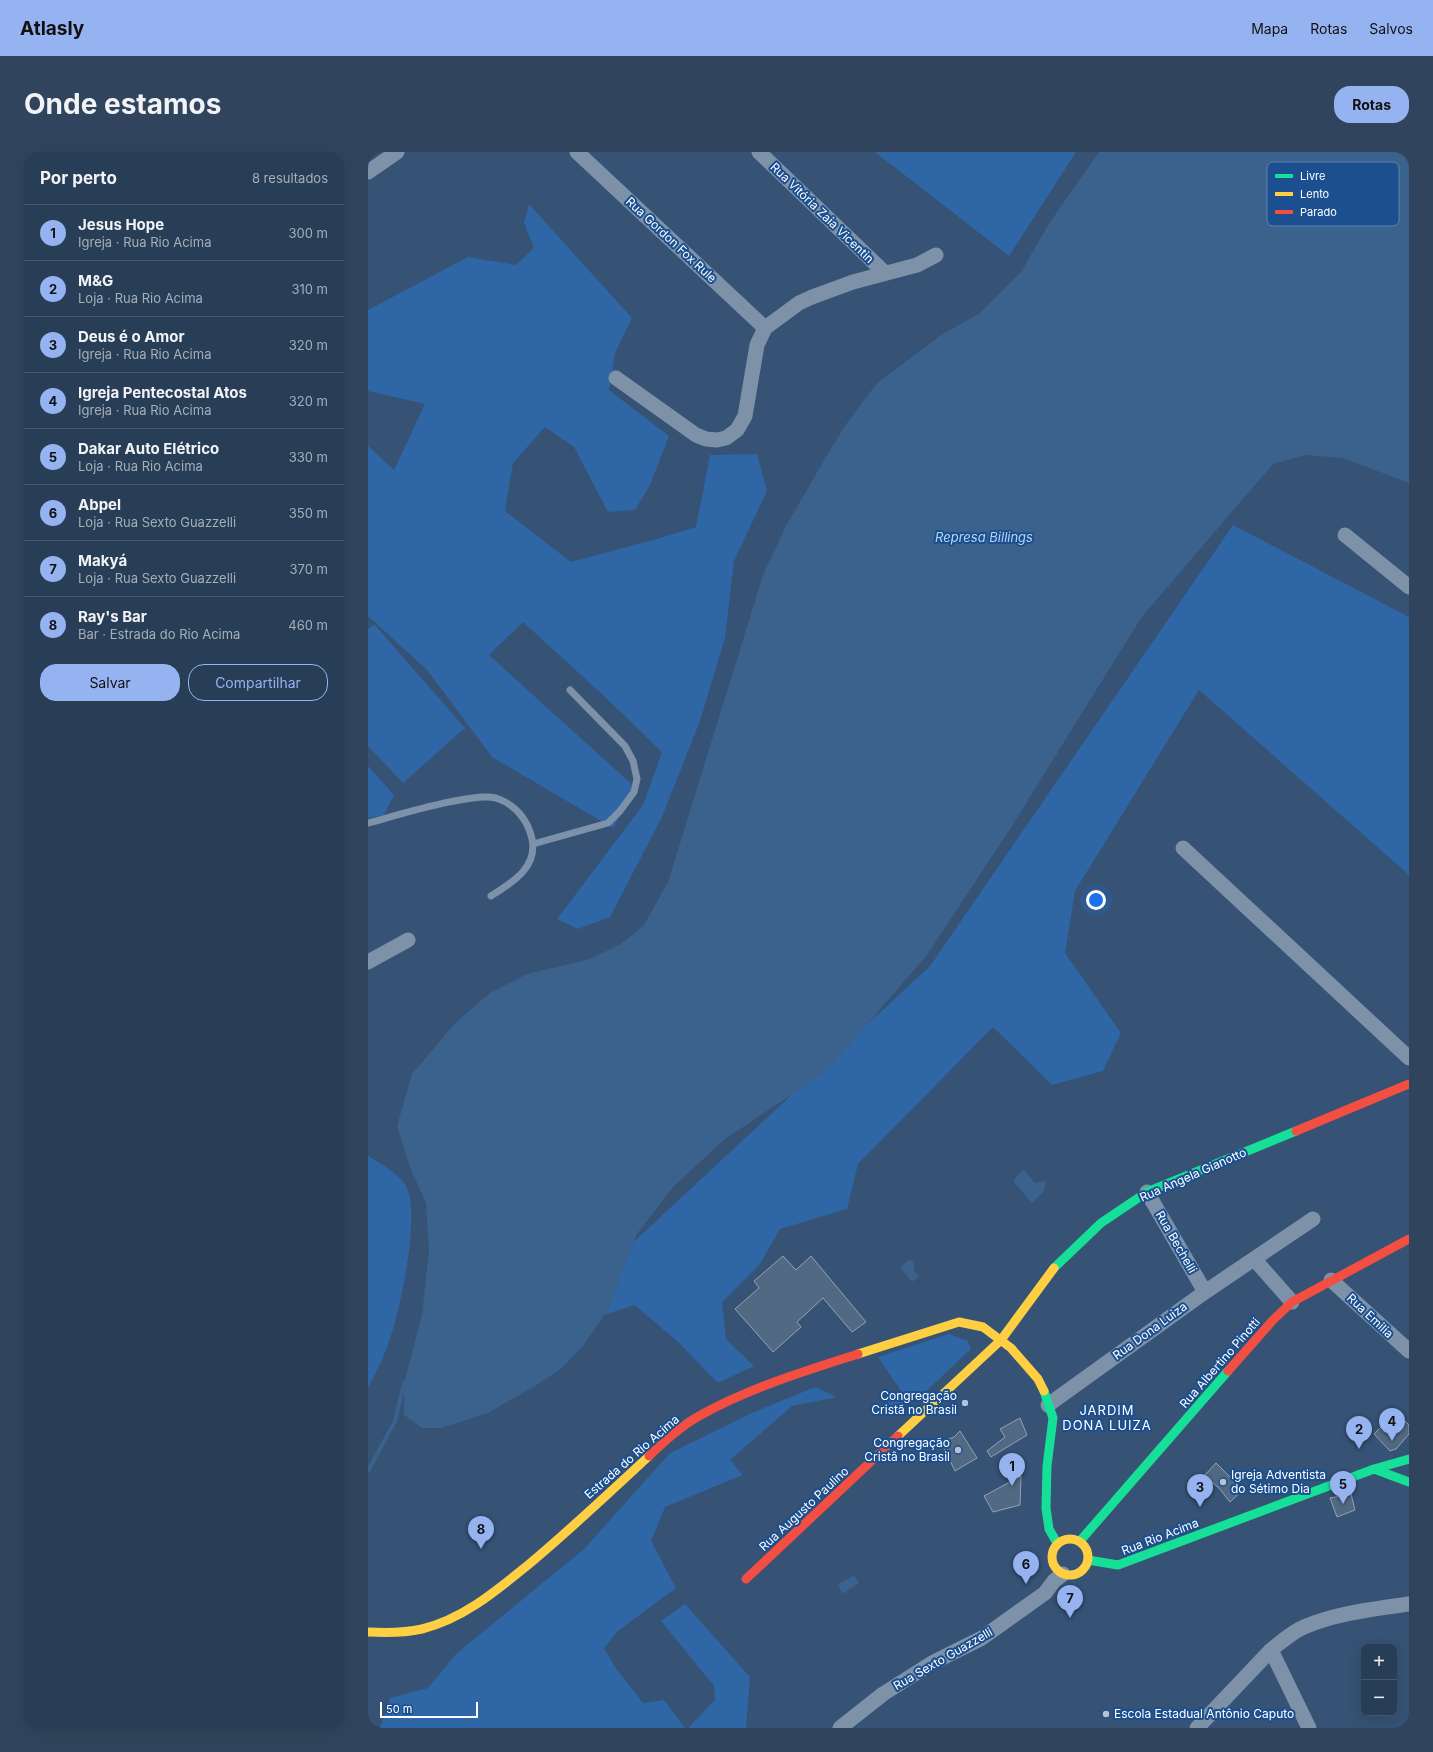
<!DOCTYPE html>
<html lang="pt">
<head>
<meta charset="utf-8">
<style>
  body { margin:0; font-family:Inter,sans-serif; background:#30455d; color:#f1f3f6 }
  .controls { position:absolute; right:12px; bottom:12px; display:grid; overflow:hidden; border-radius:8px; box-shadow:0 4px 16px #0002 }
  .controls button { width:36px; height:36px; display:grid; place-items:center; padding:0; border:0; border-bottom:1px solid #44576d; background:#283e57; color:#f1f3f6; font:20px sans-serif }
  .scale { position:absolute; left:12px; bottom:10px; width:98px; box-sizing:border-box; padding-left:4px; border:2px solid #fff; border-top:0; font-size:11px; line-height:14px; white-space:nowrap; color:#fff; -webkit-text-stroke:3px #1b4f8f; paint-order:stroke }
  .you { position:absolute; left:728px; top:748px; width:14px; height:14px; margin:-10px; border:3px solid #fff; border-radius:50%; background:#1a73e8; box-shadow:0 0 0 6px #1a73e833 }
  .badge { display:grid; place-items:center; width:26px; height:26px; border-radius:50%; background:#95b2f1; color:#111; font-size:13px; font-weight:700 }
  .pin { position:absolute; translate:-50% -33px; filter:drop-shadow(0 1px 2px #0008) }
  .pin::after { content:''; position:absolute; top:21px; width:14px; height:12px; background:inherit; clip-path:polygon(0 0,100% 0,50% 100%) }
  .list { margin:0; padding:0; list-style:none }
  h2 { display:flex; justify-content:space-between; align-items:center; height:52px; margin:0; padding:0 16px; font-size:17px }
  h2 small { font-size:13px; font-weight:400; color:#a5aeba }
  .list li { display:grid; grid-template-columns:26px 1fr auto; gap:12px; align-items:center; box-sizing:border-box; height:56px; padding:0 16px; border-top:1px solid #44576d }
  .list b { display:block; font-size:15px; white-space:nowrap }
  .list p { margin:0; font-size:13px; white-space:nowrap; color:#a5aeba }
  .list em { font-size:13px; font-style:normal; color:#a5aeba }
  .actions { display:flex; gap:8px; padding:12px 16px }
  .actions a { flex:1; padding:9px 0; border:1px solid #95b2f1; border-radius:16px; text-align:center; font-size:14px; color:#95b2f1 }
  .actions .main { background:#95b2f1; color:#111 }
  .map { position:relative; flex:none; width:1041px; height:1576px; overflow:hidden; border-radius:16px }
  header { display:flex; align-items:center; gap:24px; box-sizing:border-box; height:56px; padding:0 20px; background:#95b2f1; color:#111 }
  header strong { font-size:19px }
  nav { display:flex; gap:22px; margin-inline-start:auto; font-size:14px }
  .intro { display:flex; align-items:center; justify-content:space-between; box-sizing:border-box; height:96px; padding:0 24px }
  h1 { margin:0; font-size:28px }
  .button { padding:10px 18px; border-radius:16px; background:#95b2f1; color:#111; font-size:14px; font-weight:700 }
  main { display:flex; gap:24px; padding:0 24px }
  aside { flex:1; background:#283e57; border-radius:16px; box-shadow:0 4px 16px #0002 }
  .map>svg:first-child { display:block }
  .green { fill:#2f66a5 }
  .water { fill:#3b618d }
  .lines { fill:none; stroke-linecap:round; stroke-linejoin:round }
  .stream { stroke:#3b618d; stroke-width:4 }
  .building { fill:#526984; stroke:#92a2b6 }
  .lane { stroke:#7d92a8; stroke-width:7 }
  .street { stroke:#7d92a8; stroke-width:15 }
  .fast { stroke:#16e098; stroke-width:9 }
  .slow { stroke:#ffcf43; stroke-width:9 }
  .jam { stroke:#f24e42; stroke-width:9 }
  .poi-dot { fill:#b9c2ce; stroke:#1b4f8f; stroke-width:1.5 }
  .labels { text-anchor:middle; stroke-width:4; stroke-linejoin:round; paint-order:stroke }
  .street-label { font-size:12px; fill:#fff; stroke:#1b4f8f }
  .poi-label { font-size:12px; fill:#fff; stroke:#1b4f8f; text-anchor:end }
  .water-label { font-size:13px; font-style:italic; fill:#b5d3f5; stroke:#1b4f8f }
  .neighbourhood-label { font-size:13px; letter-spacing:1px; fill:#fff; stroke:#1b4f8f }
  .key { fill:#1b4f8f; stroke:#5f84b1; stroke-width:1 }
  .key-label { font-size:11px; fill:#fff }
</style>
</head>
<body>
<header>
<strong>Atlasly</strong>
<nav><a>Mapa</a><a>Rotas</a><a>Salvos</a></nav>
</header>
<div class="intro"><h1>Onde estamos</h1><a class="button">Rotas</a></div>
<main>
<aside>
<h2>Por perto<small>8 resultados</small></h2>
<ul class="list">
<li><span class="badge">1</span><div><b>Jesus Hope</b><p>Igreja · Rua Rio Acima</p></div><em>300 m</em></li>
<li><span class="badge">2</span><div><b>M&amp;G</b><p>Loja · Rua Rio Acima</p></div><em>310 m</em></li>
<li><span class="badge">3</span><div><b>Deus é o Amor</b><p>Igreja · Rua Rio Acima</p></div><em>320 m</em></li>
<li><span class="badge">4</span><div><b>Igreja Pentecostal Atos</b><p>Igreja · Rua Rio Acima</p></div><em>320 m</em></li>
<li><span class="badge">5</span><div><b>Dakar Auto Elétrico</b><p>Loja · Rua Rio Acima</p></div><em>330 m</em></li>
<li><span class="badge">6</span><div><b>Abpel</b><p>Loja · Rua Sexto Guazzelli</p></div><em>350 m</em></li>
<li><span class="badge">7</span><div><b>Makyá</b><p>Loja · Rua Sexto Guazzelli</p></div><em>370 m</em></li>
<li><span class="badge">8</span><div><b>Ray's Bar</b><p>Bar · Estrada do Rio Acima</p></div><em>460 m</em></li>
</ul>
<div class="actions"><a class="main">Salvar</a><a>Compartilhar</a></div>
</aside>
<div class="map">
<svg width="1041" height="1576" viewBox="0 0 1041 1576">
  <rect width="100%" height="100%" fill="#365274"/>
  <!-- green -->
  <path class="green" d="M507 0H708L641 104Z
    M161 52 264 166 247 201 241 238 301 284 282 333 267 358 240 360 206 295 177 275 145 311 137 359 203 410 285 388 328 375 342 303 389 302 399 339 366 409 357 486 332 569 294 665 242 765 210 777 189 767 275 653 294 600 237 545 155 470 121 503 269 637 245 676 124 605 59 518 0 464V294L26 318 57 252 0 239V158L100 105 148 113 166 96 156 71Z
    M865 373 1041 465V723L831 538 707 739 697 801 753 881 735 919 684 933 625 875 490 1012 479 1057 412 1077 392 1112 354 1150 358 1187 386 1214 350 1231 308 1188 266 1153 233 1164 228 1125 562 814Z
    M6 472 97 576 35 631 0 594V477Z
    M0 614 26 643 16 663 0 666Z
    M0 1004C10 1010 33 1023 38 1034 54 1063 30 1172 16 1203 12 1214 5 1225 0 1236Z
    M581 1182 600 1189 603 1197 551 1246 523 1260 519 1245 533 1239 510 1205Z
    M447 1235 469 1245 424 1254 362 1308 375 1323 297 1355 283 1389 308 1436 250 1479 236 1496 247 1515 275 1551 296 1548 317 1576H12L22 1546 60 1536 88 1502 216 1397 302 1301 384 1261Z
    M317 1452 382 1525 378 1576H320L347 1548 346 1534 293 1469Z"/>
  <!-- water -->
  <path class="water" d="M731 0H1041V331L975 306 938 303 905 312 773 466 644 674 559 803 459 919 357 987 305 1035 269 1082 241 1156 215 1194 193 1217 167 1234 120 1261 73 1276H54L36 1263V1231L54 1163 61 1098 58 1051 43 1018 29 974 44 922 88 870 122 841 159 822 222 807 253 792 276 773 300 730 395 423 418 374 459 303 476 275 509 231 573 183 612 161 653 120 682 70Z
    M655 1017 667 1031 677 1029 678 1032 675 1040 664 1051 645 1029Z
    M541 1108 546 1109V1118L551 1124 544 1130 532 1115Z
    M486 1423 491 1431 474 1442 470 1432Z"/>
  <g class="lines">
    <!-- stream -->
    <path class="stream" d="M0 1319 27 1269 36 1231"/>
  </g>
  <!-- building -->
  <path class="building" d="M415 1104 428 1118 443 1104 498 1170 484 1180 455 1146 429 1170 433 1175 405 1200 367 1157 391 1136 386 1129Z
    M1030 1262 1041 1273V1282L1028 1297 1022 1299 1006 1282 1023 1265Z
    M652 1266 659 1283 623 1305 619 1299 637 1285 632 1277Z
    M592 1279 609 1306 587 1319 573 1290 586 1285Z
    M848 1311 875 1338 862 1350 851 1336 836 1324Z
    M653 1324 652 1353 625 1360 616 1344Z
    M983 1342 987 1358 969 1365 962 1346Z"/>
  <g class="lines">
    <!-- lane -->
    <path class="lane" d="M0 671C27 664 104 640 128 646 147 652 160 668 164 687 170 716 143 731 123 744
      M165 692 240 671 252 659 266 640 269 627 265 609 257 594 202 538"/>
    <!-- street -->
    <path class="street" d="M209 0 397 176
      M391 0 517 121
      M0 20 29 0
      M248 226 328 283 338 287 349 288 358 286 369 278 377 264 389 193 397 176 431 151 444 145 485 130 549 113 568 103
      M977 383 1041 435
      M815 696 1041 906
      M0 810 40 788
      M779 1040 837 1140
      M887 1108 924 1150
      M963 1128 1041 1199
      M680 1253 837 1140 945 1067
      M903 1498 941 1576
      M472 1576 515 1542 564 1511 614 1486 677 1441 686 1429 695 1422
      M829 1576 903 1498C913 1490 924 1480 936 1475 968 1461 1006 1457 1041 1452"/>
    <!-- fast -->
    <path class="fast" d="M686 1116 733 1071 779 1040 928 979
      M676 1239 685 1266 679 1314 678 1356 681 1377 689 1391
      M1006 1317 1041 1330
      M712 1389 860 1219
      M720 1408 750 1413 1006 1317 1041 1307"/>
    <!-- slow -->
    <path class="slow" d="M490 1202 591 1170 615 1175 643 1196 670 1227 676 1239
      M530 1284 633 1188 686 1116
      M684 1405a18 18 0 1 1 36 0a18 18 0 1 1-36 0Z
      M0 1480C18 1481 36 1481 54 1477 95 1467 128 1439 160 1413 202 1378 241 1341 281 1304"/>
    <!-- jam -->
    <path class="jam" d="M928 979 1041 932
      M860 1219 905 1168 924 1150 1041 1087
      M281 1304C297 1289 313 1274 331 1264 381 1236 437 1219 490 1202
      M378 1427 530 1284"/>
  </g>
  <!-- markers -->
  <g class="poi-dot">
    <circle cx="597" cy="1251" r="4"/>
    <circle cx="590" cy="1298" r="4"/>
    <circle cx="855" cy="1330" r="4"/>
    <circle cx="738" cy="1562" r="4"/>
  </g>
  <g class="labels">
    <!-- street labels -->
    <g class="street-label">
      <text transform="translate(454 61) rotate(44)" y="4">Rua Vitória Zaia Vicentin</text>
      <text transform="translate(303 88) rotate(43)" y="4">Rua Gordon Fox Rule</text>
      <text transform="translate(825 1023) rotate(-24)" y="4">Rua Angela Gianotto</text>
      <text transform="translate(808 1090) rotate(60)" y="4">Rua Bechelli</text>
      <text transform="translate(1002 1164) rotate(43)" y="4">Rua Emilia</text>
      <text transform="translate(782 1179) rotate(-36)" y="4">Rua Dona Luiza</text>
      <text transform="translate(852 1211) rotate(-49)" y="4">Rua Albertino Pinotti</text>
      <text transform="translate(264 1305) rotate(-41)" y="4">Estrada do Rio Acima</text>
      <text transform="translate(436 1357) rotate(-43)" y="4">Rua Augusto Paulino</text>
      <text transform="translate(792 1385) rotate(-21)" y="4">Rua Rio Acima</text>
      <text transform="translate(575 1507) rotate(-30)" y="4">Rua Sexto Guazzelli</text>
    </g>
    <!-- poi labels -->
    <g class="poi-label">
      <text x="589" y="1248">Congregação<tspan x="589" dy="14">Cristã no Brasil</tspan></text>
      <text x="582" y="1295">Congregação<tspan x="582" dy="14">Cristâ no Brasil</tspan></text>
      <text x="863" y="1327" text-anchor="start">Igreja Adventista<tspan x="863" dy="14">do Sétimo Dia</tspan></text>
      <text x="746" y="1566" text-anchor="start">Escola Estadual Antônio Caputo</text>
    </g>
    <!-- water labels -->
    <g class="water-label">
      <text x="616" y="390">Represa Billings</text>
    </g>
    <!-- neighbourhood labels -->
    <g class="neighbourhood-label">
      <text x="739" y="1263">JARDIM<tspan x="739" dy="15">DONA LUIZA</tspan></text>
    </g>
  </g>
  <!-- legend -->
  <rect x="899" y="10" width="132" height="64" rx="6" class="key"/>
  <rect x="907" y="22" width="18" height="4" fill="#16e098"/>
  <rect x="907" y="40" width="18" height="4" fill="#ffcf43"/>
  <rect x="907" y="58" width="18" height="4" fill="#f24e42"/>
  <g class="key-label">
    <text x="932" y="28">Livre</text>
    <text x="932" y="46">Lento</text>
    <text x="932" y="64">Parado</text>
  </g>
</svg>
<div class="controls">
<button>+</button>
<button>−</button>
</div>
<div class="scale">50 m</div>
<div class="you"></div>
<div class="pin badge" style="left:644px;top:1334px">1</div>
<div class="pin badge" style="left:991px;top:1297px">2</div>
<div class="pin badge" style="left:832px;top:1355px">3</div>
<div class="pin badge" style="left:1024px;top:1289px">4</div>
<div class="pin badge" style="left:975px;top:1352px">5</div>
<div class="pin badge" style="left:658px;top:1432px">6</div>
<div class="pin badge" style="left:702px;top:1466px">7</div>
<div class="pin badge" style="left:113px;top:1397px">8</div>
</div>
</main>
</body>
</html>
